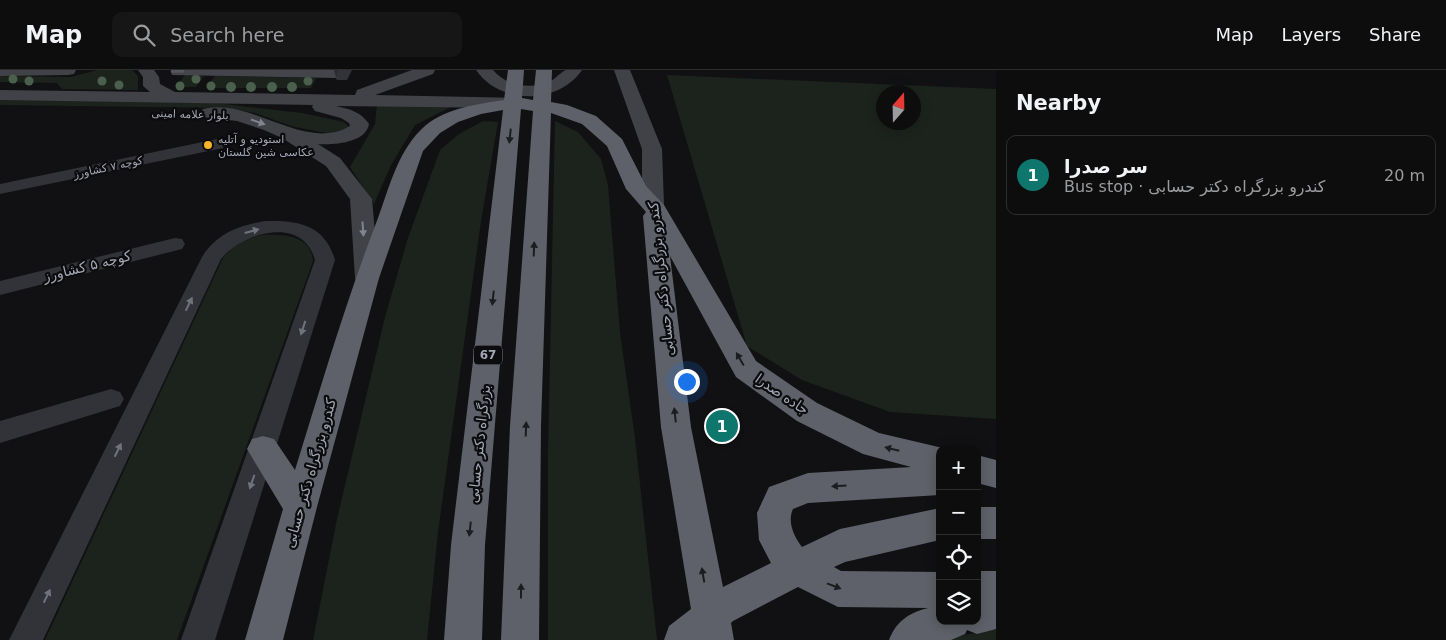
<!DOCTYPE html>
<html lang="en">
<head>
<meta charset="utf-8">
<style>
  body { margin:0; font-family:"DejaVu Sans",Vazirmatn,sans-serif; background:#161617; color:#f1f3f6 }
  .controls { position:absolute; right:15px; bottom:15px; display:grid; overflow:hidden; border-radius:10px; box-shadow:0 2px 12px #0003 }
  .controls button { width:45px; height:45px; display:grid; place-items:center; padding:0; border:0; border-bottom:1px solid #2d2d2e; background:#0d0d0e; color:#f1f3f6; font:25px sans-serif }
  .compass { position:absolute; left:876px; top:15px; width:45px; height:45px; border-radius:50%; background:#0d0d0e; box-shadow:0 2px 12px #0003; rotate:20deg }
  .you { position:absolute; left:686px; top:311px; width:18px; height:18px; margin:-12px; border:4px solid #fff; border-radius:50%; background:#1a73e8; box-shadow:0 0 0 8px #1a73e833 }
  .badge { display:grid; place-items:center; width:32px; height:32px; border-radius:50%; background:#0f766e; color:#fff; font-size:16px; font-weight:700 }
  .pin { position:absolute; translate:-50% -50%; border:2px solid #fff; box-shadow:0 1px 5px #0006 }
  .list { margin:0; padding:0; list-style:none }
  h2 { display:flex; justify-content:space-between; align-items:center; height:65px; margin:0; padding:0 20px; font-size:21px }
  h2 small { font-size:16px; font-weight:400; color:#9a9c9e }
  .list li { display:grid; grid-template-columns:32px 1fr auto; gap:15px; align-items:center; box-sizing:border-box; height:80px; margin:0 10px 10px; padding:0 10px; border:1px solid #2d2d2e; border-radius:10px }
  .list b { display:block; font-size:19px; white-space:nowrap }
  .list p { margin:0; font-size:16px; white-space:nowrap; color:#9a9c9e }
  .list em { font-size:16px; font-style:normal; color:#9a9c9e }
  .icon { flex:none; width:28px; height:28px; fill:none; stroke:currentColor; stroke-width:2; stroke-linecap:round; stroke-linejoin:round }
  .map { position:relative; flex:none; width:996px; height:570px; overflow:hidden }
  header { display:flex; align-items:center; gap:30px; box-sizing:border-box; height:70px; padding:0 25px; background:#0d0d0e; border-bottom:1px solid #2d2d2e }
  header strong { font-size:24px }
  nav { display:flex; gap:28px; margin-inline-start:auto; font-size:18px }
  .search { width:350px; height:45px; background:#161617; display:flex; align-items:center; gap:12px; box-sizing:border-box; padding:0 18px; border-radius:10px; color:#9a9c9e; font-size:19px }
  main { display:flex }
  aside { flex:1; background:#0d0d0e }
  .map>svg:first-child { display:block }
  .green { fill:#1c231d; fill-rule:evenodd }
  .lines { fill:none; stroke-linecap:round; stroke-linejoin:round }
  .street { fill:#323338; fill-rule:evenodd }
  .secondary { fill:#404248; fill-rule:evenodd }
  .highway { fill:#5e6169; fill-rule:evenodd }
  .tree { fill:#4a604d }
  .wall { fill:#44454b }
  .shaded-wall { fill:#2b2c30 }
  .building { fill:#4e5056; stroke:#5b5e65 }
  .oneway { fill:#80848e }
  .oneway2 { fill:#1c1d20 }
  .oneway3 { fill:#70737c }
  .poi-dot { fill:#f6b426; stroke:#0c0c0e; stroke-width:2 }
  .labels { text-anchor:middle; stroke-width:4.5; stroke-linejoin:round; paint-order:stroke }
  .far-street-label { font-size:11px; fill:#a2a7b4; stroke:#0c0c0e }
  .far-poi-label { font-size:11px; fill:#a2a7b4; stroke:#0c0c0e; text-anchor:start }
  .shield { fill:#0c0c0e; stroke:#757882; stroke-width:1 }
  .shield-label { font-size:12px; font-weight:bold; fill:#a2a7b4 }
  .street-label { font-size:14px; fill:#a2a7b4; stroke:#0c0c0e }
</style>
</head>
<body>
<header>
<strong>Map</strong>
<div class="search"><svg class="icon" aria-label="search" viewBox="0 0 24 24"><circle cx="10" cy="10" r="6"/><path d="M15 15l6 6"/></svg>Search here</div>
<nav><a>Map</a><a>Layers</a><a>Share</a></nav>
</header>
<main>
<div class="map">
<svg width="996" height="570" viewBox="0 0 996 570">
  <rect width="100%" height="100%" fill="#111113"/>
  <!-- green -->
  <path class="green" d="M98 0H132L138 6V20L62 19 57 13 0 12V6L71 7Z
    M185 5 204 6 196 17H176Z
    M667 5 996 19V349L890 342 802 310 747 276ZM884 22H914V52H884Z
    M215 6 316 8 311 18H206Z
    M0 29 198 31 302 43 344 52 349 57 334 64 321 62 291 56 255 43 226 38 0 35Z
    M377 35H455L415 55 391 95 374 134 350 97 375 54Z
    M483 51 498 52 481 151 438 462 427 570H313L337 449 385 247 408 168 440 80 459 64Z
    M555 51 578 62 601 89 608 115 620 263 635 368 657 570H548V384Z
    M262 165C283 164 311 165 313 191L177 570H45L223 188C233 175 247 168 262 165Z
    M996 559V570H942L943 569Z"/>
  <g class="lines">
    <!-- street -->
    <path class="street" d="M338 0H352L347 10H337L335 7Z
      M217 69 223 70 225 74 223 78 0 124V114Z
      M266 151C299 150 325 155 335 190L215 570H181L315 190C303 145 243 162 221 189L43 570H9L202 187C217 163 240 155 266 151Z
      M175 168 182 169 185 174 182 179 0 225V211Z
      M111 319 120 322 124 329 120 336 0 373V351Z"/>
    <!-- secondary -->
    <path class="secondary" d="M0 0H76L74 4 68 5 0 6Z
      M138 0H154L159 7 160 14 175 22 355 25 357 20 412 0H435L433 4 375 25 516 28 522 29 525 33 522 37 516 38 336 36C350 39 361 42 369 54 366 73 334 75 318 74L340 88 372 129 379 208 376 214 367 216 358 214 355 208 350 129 326 96 282 68 264 60 237 51 203 47 200 43 203 39C251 27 305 83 350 56L349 53 341 48 315 41 312 37 313 35 0 30V20L150 22 143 16V7Z
      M476 0H493C506 16 532 20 551 11 556 8 562 1 566 0 571 0 578 0 582 0 558 35 500 35 476 0Z
      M614 0H630L662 79 664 135 661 140 653 142 645 140 642 135V79Z"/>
    <!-- highway -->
    <path class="highway" d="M508 0H524L522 28 533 30 536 0H552L551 32 567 35 596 46 622 69 646 116 664 135 756 291 817 333 879 363 947 379H940V425L808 433 793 439C787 452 794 466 802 477L840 459 940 438V470L845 492 834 497 841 501 940 502V551H977V501H996V559L977 564 967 560 965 564 951 570H889C896 552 908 543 928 538L838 537 798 517 733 551 731 553 734 570H664L669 556 691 539 661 357 643 146 646 142 626 119 607 76 582 54 551 43 541 356 539 570H501L510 356 533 41 521 39 485 475 482 570H444L451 475 503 40 481 44 458 52 440 63 423 81 379 208 317 437 283 570H245L283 439 247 379 252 369 263 366 274 369 295 400C321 316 346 231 378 148 390 116 398 79 426 55 447 38 478 34 504 30ZM670 186 736 307 797 351 863 384 911 397 808 403 769 417 757 443 759 470 771 493 723 517 691 357Z
      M977 385 996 390V418L977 413Z
      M977 437H996V469H977Z"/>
  </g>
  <!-- trees -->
  <g class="tree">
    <circle cx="13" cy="9" r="4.5"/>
    <circle cx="196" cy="9" r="4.5"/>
    <circle cx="29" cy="11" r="4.5"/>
    <circle cx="102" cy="11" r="4.5"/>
    <circle cx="308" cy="11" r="4.5"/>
    <circle cx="119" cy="15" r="4.5"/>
    <circle cx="180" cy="16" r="4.5"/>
    <circle cx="211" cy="16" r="4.5"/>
    <circle cx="231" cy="17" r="5"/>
    <circle cx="251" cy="17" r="5"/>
    <circle cx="272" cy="17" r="5"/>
    <circle cx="292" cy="17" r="5"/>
  </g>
  <!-- wall -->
  <path class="wall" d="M172 0H339L336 8 172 5 171 2Z"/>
  <!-- shaded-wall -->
  <path class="shaded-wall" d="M334 0H339L336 8Z"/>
  <!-- building -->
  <path class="building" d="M172 0H183L184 2H171Z"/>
  <!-- one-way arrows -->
  <defs><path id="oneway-solid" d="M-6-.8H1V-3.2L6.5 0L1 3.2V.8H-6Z" transform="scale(1.25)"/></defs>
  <g class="oneway">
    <use href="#oneway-solid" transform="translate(258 52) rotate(19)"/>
    <use href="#oneway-solid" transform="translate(363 159) rotate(86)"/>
  </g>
  <g class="oneway2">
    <use href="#oneway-solid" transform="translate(510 66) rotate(96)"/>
    <use href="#oneway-solid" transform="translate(534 179) rotate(-88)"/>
    <use href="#oneway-solid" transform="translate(493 228) rotate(96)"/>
    <use href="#oneway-solid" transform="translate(740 289) rotate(-120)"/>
    <use href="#oneway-solid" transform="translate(675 345) rotate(-96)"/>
    <use href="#oneway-solid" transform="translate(526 359) rotate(-88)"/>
    <use href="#oneway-solid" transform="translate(892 379) rotate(-166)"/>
    <use href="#oneway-solid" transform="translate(839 416) rotate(176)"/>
    <use href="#oneway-solid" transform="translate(470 459) rotate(96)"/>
    <use href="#oneway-solid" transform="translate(703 505) rotate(-100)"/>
    <use href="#oneway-solid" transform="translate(834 516) rotate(21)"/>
    <use href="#oneway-solid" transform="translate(521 521) rotate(-90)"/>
  </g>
  <g class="oneway3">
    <use href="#oneway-solid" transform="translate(252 161) rotate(-15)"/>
    <use href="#oneway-solid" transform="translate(189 234) rotate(-64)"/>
    <use href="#oneway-solid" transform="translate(303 258) rotate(108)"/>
    <use href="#oneway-solid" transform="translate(118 380) rotate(-64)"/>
    <use href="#oneway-solid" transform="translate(252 412) rotate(109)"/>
    <use href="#oneway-solid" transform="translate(47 526) rotate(-64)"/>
  </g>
  <!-- markers -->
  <circle class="poi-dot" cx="208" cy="75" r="5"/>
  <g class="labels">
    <!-- far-street labels -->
    <g class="far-street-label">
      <text transform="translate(190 44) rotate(2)" y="4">بلوار علامه امینی</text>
      <text transform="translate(108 97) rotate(-12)" y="4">کوچه ۷ کشاورز</text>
    </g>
    <!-- far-poi labels -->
    <g class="far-poi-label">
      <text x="218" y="73">استودیو و آتلیه<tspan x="218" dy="13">عکاسی شین گلستان</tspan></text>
    </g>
    <!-- shield labels -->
    <rect class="shield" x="474" y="275.5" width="28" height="19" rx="4"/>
    <g class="shield-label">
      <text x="488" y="289">67</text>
    </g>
    <!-- street labels -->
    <g class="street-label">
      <text transform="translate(87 196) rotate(-14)" y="5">کوچه ۵ کشاورز</text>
      <text transform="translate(661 209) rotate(-96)" y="5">کندرو بزرگراه دکتر حسابی</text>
      <text transform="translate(782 324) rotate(34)" y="5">جاده صدرا</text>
      <text transform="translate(479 374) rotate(-84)" y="5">بزرگراه دکتر حسابی</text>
      <text transform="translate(310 403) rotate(-74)" y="5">کندرو بزرگراه دکتر حسابی</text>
    </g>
  </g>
</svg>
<div class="controls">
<button>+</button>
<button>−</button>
<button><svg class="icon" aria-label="locate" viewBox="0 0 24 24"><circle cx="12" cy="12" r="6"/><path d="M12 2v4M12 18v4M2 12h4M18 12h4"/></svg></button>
<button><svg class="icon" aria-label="layers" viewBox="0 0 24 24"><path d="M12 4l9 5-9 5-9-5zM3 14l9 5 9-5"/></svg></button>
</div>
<svg class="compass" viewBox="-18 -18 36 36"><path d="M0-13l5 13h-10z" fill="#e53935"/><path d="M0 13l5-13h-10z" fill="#9a9c9e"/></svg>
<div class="you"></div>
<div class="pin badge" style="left:722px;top:356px">1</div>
</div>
<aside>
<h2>Nearby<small></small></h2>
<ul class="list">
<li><span class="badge">1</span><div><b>سر صدرا</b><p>Bus stop · کندرو بزرگراه دکتر حسابی</p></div><em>20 m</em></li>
</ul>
</aside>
</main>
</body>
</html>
